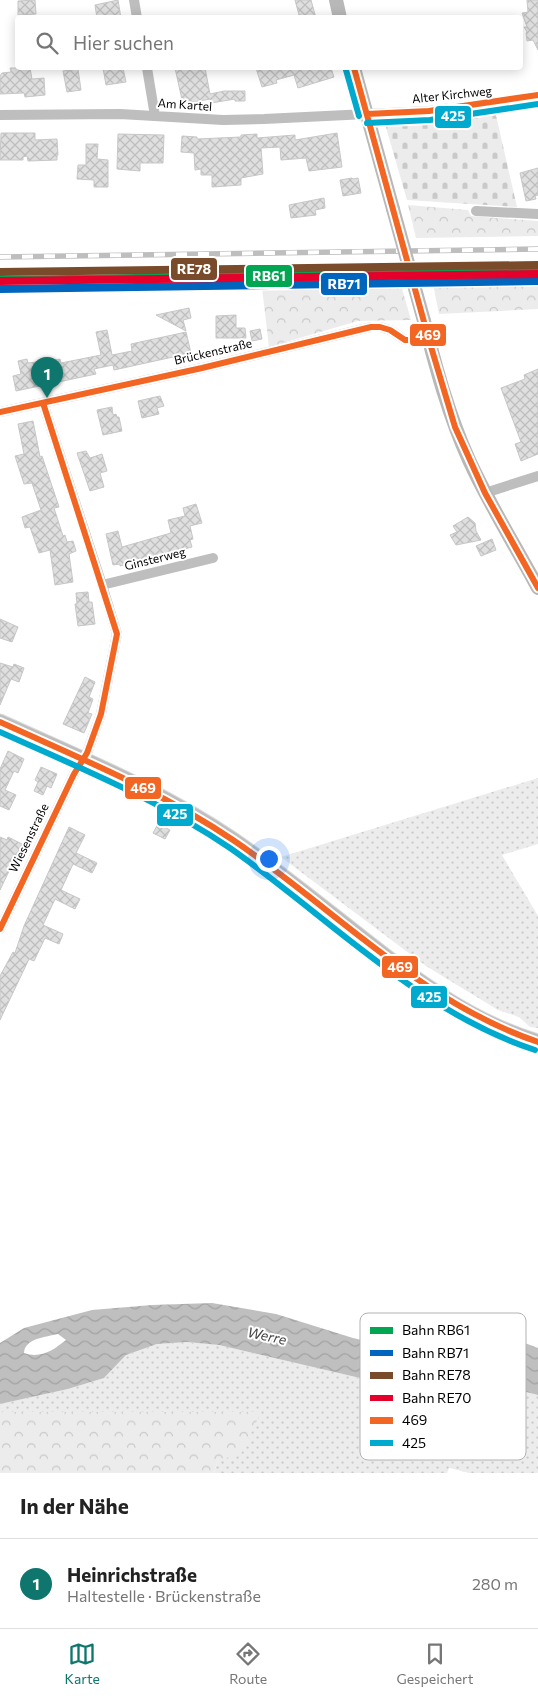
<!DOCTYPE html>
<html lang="de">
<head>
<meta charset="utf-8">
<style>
  body { margin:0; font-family:Commissioner,sans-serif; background:#f2f2f2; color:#222 }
  .you { position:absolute; left:268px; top:858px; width:18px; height:18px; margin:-12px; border:4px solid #fff; border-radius:50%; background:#1a73e8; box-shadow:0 0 0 8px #1a73e833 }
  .badge { display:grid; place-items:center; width:32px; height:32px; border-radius:50%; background:#0f766e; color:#fff; font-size:16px; font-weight:700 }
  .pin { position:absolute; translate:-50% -41px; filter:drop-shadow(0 1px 2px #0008) }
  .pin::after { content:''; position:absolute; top:26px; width:18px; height:15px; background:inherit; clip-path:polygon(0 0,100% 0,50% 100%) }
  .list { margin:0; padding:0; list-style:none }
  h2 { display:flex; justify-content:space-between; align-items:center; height:65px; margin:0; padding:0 20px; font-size:21px }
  h2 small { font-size:16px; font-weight:400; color:#767676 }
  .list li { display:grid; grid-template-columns:32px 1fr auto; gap:15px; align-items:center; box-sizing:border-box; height:90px; padding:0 20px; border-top:1px solid #e0e0e0 }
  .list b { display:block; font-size:19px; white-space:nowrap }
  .list p { margin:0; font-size:16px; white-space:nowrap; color:#767676 }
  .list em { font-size:16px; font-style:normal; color:#767676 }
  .icon { flex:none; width:28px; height:28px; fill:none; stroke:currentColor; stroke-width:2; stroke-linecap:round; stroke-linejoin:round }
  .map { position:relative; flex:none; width:538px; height:1473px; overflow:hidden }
  .search { position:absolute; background:#fff; box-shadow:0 2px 12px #0003; left:15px; right:15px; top:15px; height:55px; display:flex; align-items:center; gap:12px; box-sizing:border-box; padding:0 18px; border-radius:5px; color:#767676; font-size:19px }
  .sheet { height:155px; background:#fff }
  nav { display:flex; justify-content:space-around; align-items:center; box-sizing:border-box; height:70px; border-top:1px solid #e0e0e0; background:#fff; font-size:14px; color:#767676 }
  nav a { display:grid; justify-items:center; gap:2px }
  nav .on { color:#0f766e }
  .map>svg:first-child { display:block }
  .grass { fill:url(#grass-dots) }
  .forest { fill:url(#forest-crowns) }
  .cemetery { fill:url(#cemetery-stones) }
  .water { fill:url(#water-waves); fill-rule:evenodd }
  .building { fill:url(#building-cross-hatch); stroke:#c7c7c7 }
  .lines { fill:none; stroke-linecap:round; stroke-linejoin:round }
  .primary-casing { stroke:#dbdbdb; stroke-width:17 }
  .street { stroke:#bebebe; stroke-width:10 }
  .secondary { stroke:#b8b8b8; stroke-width:14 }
  .primary { stroke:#bebebe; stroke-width:15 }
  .rail-casing { stroke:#bebebe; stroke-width:5.5 }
  .rail { stroke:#fff; stroke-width:4; stroke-dasharray:11; stroke-linecap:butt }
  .secondary-bridge { stroke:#b8b8b8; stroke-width:14 }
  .bus-1-casing { stroke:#fff; stroke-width:10 }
  .bus-2-casing { stroke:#fff; stroke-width:10 }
  .bus-1 { stroke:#f26522; stroke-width:6 }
  .bus-2 { stroke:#00a9ce; stroke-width:6 }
  .rail-1-casing { stroke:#fff; stroke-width:11 }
  .rail-2-casing { stroke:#fff; stroke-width:11 }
  .rail-3-casing { stroke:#fff; stroke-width:11 }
  .rail-4-casing { stroke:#fff; stroke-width:11 }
  .rail-1 { stroke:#00a651; stroke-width:8 }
  .rail-2 { stroke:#0065bd; stroke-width:8 }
  .rail-3 { stroke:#7a4b2a; stroke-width:8 }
  .rail-4 { stroke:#e4002b; stroke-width:8 }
  .labels { text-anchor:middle; stroke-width:4; stroke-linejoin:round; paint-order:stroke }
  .street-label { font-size:12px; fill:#000; stroke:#fff }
  .water-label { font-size:14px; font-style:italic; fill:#444; stroke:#fff }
  .key { fill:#fff; stroke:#b2b2b2; stroke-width:1 }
  .key-label { font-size:14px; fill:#000 }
  .line-badge { stroke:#fff; stroke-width:2 }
  .badge-label { font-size:14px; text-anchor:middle; font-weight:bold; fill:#fff }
</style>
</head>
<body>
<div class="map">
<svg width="538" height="1473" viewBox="0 0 538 1473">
  <defs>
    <pattern id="grass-dots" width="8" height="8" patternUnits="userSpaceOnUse" patternTransform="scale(1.25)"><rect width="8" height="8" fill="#ececec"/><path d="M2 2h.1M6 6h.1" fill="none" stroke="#c9c9c9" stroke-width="1.8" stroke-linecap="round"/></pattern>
    <pattern id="forest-crowns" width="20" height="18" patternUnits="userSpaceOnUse" patternTransform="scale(1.25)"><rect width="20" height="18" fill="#ececec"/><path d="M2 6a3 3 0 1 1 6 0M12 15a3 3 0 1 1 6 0" fill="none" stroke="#c9c9c9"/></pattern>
    <pattern id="cemetery-stones" width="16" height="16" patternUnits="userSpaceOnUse" patternTransform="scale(1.25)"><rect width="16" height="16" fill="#ececec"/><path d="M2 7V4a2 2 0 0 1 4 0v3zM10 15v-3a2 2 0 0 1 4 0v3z" fill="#c9c9c9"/></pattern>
    <pattern id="water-waves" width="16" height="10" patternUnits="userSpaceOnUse" patternTransform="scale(1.25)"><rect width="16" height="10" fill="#bfbfbf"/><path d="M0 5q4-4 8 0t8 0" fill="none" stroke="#a2a2a2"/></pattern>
    <pattern id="building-cross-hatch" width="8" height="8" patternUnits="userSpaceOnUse" patternTransform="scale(1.25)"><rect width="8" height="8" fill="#dfdfdf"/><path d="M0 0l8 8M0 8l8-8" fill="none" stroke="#bebebe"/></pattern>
  </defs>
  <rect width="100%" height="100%" fill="#fff"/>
  <!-- grass -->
  <path class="grass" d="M538 778V844L502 855 538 916V1028L530 1027 519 1017 498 1010 426 966 281 857Z
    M187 1342 219 1345 390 1385 425 1381 474 1379 538 1395V1473H469L449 1468 447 1473H214L218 1459 5 1412 0 1413V1404L68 1389 104 1378 126 1355 157 1344Z"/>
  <!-- forest -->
  <path class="forest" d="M408 205 468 210 471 216 538 221V236L416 238Z
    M538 281V309L439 314 433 284Z
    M401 285 411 320 358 321 269 347 262 288Z
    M5 1412H261L240 1456 218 1459 214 1473H0V1413Z"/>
  <!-- cemetery -->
  <path class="cemetery" d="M495 111 517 207 407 200 385 124Z"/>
  <!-- water -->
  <path class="water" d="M212 1303 276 1314 353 1338 387 1346 487 1337 514 1339 538 1348V1395L474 1379 425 1381 390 1385 219 1345 187 1342 157 1344 126 1355 104 1378 68 1389 0 1404V1343L24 1328 92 1310 152 1305ZM58 1334 66 1340C54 1350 40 1359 24 1353 25 1338 46 1337 58 1334Z"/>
  <!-- building -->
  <path class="building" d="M35 0 36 14 18 15V1Z
    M118 0 121 18H97L95 5Z
    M295 0H311L316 18H301L300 14 299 15Z
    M527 0H538V50L533 40 527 41 526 33 527 32 524 27H527L522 13 528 12Z
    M10 68H30L32 79 44 78 45 95 25 97 24 93 0 94V76L2 73 11 72Z
    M103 68H123L126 82 106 85Z
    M175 68H205L210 94 224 91H245V101H235V99L211 103 210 99 183 104Z
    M256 68H331L334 77 298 88 294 75 276 80 277 83 262 87Z
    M78 69 81 90 67 92 63 71Z
    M1 133H35V140L57 139 58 155H57V160L28 161 27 156 23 157V160H0Z
    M337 133 342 167 309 171 306 158 281 160 280 147 261 148 263 174 241 178V185L212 187V175H201V169L195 170 194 153 181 152 182 136 197 137V139L241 137V135L257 134V138L295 135V140Z
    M118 134 164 135 163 163H140V171L117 169Z
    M86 144H98L97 159 108 160V187H94V180L77 179 78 165H86Z
    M538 168V195L535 196 536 199 526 201 520 173Z
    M352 178 353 179 358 178 361 193 343 196 340 180Z
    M324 198 325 208 315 210 316 215 291 218 289 205Z
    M189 308 191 318 183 320 186 331 156 315Z
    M236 315V328H245L246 338H216V316Z
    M260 329 262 339 252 341 250 331Z
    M107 330 112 355 132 351 131 344 186 332 191 353 114 370 113 365 94 369 96 374 16 391 13 376 21 374 18 361 27 359 28 363 37 362 38 364 60 359 61 363 101 355 96 332Z
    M538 369V454L521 461 515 444 521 442 501 388 525 379 524 375Z
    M160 396 164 406 157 408 159 414 142 418 138 401Z
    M112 407 113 415 116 414 117 417H119L122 431 103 435 97 410Z
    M33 421 40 457 42 456 59 507 54 508 63 536 65 535 67 542 73 541 76 551 69 554 73 582 55 585 50 550 39 553 30 527 25 528 22 517 41 510 32 483 24 484 15 456 24 454 18 424Z
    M86 451 90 458 102 454 107 471 100 473 104 487 90 491 77 453Z
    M196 504 202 523 190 526 193 539 190 540 192 547 120 566V564L113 565 106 534 118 531 122 547 171 533 168 520 185 516 183 508Z
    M468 517 475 523 476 531 481 540 456 545 450 535 457 532 453 526Z
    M492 539 496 550 481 556 476 546Z
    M88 592 89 602H92L95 624 78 626 75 604H77L76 593Z
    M0 619 18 627 12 642 0 638Z
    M0 663 13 667 14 664 24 668 19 682 11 679 0 705Z
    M85 677 95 682 89 697 93 699 88 713 92 714 84 733 63 724Z
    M8 751 24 759 18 773 14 771 5 790 16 795 9 810 0 806V769Z
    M41 767 57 774 51 788 47 786 43 795 34 791 38 782 35 780Z
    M158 824 170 830 165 839 153 833Z
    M69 827 85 835 76 853 97 863 92 873 73 864 61 890 80 899 75 909 55 899 43 925 63 934 59 944 45 938 34 961 29 959 0 1020V976L13 952 15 953 24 926Z
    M0 837 7 840 8 837 22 844 0 890Z"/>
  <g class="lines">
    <!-- primary casing -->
    <g class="primary-casing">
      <path id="primary" d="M0 722C79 758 161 791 233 840 281 873 326 910 372 946 422 985 476 1024 538 1042"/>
    </g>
    <!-- street -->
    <path class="street" d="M134 0 137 18
      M147 68 155 116
      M0 115 120 114 223 120 264 119 429 111 511 100 538 95
      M476 211 538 214
      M0 412 202 368 371 327H380L390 330 405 340H429
      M485 493 538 476
      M102 585 213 558
      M0 929 74 774 87 753 101 714 117 634 102 585 43 403"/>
    <!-- secondary -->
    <path class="secondary" d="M336 0 340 18
      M354 68 393 209
      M424 321C436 368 449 416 469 460 489 504 515 545 538 588"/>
    <!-- primary -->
    <use href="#primary" class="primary"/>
    <!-- rail casing -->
    <g class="rail-casing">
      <path id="rail" d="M0 257 538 249"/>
    </g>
    <!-- rail -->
    <use href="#rail" class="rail"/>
    <!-- secondary-bridge -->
    <path class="secondary-bridge" d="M393 209 424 321"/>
    <!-- bus-1 casing -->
    <g class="bus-1-casing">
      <path id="bus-1" d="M354 68 429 340 455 427 485 493 538 588
        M367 114 429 111 538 95
        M0 412 202 368 371 327H380L390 330 405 340H429
        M0 722C79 758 161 791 233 840 334 908 420 1002 538 1042
        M0 929 74 774 87 753 101 714 117 634 43 403"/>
    </g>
    <!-- bus-2 casing -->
    <g class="bus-2-casing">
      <path id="bus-2" d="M346 70 359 116
        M367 123 430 120 538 104
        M0 732C78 767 159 800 230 848 330 918 417 1011 535 1050"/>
    </g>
    <!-- bus-1 -->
    <use href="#bus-1" class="bus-1"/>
    <!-- bus-2 -->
    <use href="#bus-2" class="bus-2"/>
    <!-- rail-1 casing -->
    <g class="rail-1-casing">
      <path id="rail-1" d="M0 280 538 272"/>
    </g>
    <!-- rail-2 casing -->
    <g class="rail-2-casing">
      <path id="rail-2" d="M0 289 538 281"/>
    </g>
    <!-- rail-3 casing -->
    <g class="rail-3-casing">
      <path id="rail-3" d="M0 272 538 265"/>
    </g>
    <!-- rail-4 casing -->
    <g class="rail-4-casing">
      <path id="rail-4" d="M0 281 538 274"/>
    </g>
    <!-- rail-1 -->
    <use href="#rail-1" class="rail-1"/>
    <!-- rail-2 -->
    <use href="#rail-2" class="rail-2"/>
    <!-- rail-3 -->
    <use href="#rail-3" class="rail-3"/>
    <!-- rail-4 -->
    <use href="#rail-4" class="rail-4"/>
  </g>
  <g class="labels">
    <!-- street labels -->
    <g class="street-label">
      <text transform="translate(452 95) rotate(-6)" y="4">Alter Kirchweg</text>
      <text transform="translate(185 105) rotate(4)" y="4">Am Kartel</text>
      <text transform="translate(213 352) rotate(-13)" y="4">Brückenstraße</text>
      <text transform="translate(155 559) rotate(-14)" y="4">Ginsterweg</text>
      <text transform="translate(29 838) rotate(-64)" y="4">Wiesenstraße</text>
    </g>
    <!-- water labels -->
    <g class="water-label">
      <text transform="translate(267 1336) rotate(12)" y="5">Werre</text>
    </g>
  </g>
  <!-- legend -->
  <rect x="360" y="1313" width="166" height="147" rx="8" class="key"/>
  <rect x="370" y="1327" width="23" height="7" fill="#00a651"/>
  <rect x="370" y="1350" width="23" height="6" fill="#0065bd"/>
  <rect x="370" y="1372" width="23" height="7" fill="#7a4b2a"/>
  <rect x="370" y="1395" width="23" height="6" fill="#e4002b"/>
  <rect x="370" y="1417" width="23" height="7" fill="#f26522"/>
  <rect x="370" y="1440" width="23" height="6" fill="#00a9ce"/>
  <g class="key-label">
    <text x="402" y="1335">Bahn RB61</text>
    <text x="402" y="1358">Bahn RB71</text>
    <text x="402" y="1380">Bahn RE78</text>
    <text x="402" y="1403">Bahn RE70</text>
    <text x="402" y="1425">469</text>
    <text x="402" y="1448">425</text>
  </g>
  <g class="line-badge">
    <rect x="434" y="105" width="38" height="24" rx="5" fill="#00a9ce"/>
    <rect x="170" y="257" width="48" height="24" rx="5" fill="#7a4b2a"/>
    <rect x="245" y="264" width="48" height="24" rx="5" fill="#00a651"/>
    <rect x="320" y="272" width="48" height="24" rx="5" fill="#0065bd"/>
    <rect x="409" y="323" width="38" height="24" rx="5" fill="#f26522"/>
    <rect x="124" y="776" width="38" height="24" rx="5" fill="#f26522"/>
    <rect x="156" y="803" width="38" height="24" rx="5" fill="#00a9ce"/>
    <rect x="381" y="955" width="38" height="24" rx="5" fill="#f26522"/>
    <rect x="410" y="985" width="38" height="24" rx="5" fill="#00a9ce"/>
  </g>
  <g class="badge-label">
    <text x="453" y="121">425</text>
    <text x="194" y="274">RE78</text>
    <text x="269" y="281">RB61</text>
    <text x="344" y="289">RB71</text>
    <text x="428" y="340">469</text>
    <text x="143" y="793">469</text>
    <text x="175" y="819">425</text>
    <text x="400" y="972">469</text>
    <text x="429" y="1002">425</text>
  </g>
</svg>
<div class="you"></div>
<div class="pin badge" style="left:47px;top:398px">1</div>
<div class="search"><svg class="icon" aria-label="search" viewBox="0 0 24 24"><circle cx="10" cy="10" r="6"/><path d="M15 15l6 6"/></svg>Hier suchen</div>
</div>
<section class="sheet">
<h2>In der Nähe<small></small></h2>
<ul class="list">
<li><span class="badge">1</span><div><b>Heinrichstraße</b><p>Haltestelle · Brückenstraße</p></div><em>280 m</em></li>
</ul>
</section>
<nav>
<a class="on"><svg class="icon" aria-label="map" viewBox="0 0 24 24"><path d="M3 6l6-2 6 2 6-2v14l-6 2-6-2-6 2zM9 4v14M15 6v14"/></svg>Karte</a>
<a><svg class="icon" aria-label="directions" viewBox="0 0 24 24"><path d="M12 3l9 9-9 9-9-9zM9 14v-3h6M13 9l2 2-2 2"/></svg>Route</a>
<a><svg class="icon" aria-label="saved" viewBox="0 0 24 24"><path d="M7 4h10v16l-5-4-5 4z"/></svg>Gespeichert</a>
</nav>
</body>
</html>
